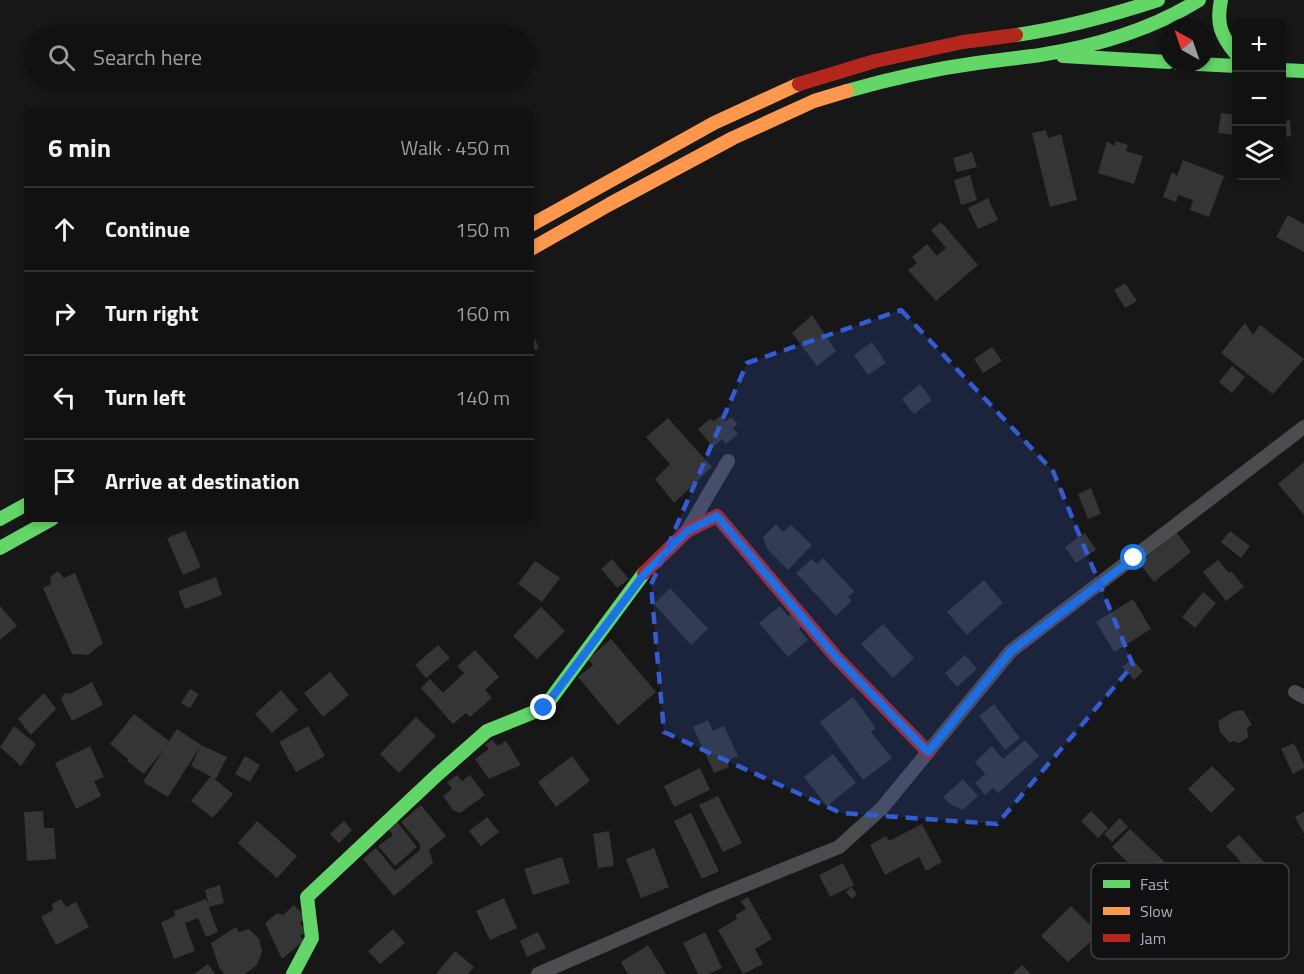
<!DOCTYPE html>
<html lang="en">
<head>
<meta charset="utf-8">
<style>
  body { margin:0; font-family:"Titillium Web",sans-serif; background:#1e1f1f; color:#f1f3f6 }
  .controls { position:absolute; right:18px; top:18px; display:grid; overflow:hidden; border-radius:9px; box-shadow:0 3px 9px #0003 }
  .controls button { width:54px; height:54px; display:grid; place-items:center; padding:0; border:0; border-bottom:2px solid #303131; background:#111; color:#f1f3f6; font:30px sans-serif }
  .compass { position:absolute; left:1160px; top:18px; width:54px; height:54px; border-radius:50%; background:#111; box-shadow:0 3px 9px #0003; rotate:320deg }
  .stop { position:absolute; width:18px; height:18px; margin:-14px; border:4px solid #1a73e8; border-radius:50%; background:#fff }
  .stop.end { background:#1a73e8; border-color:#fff; box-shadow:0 2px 6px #0008 }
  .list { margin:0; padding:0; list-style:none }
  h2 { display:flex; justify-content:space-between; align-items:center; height:78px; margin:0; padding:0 24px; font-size:26px }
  h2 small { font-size:20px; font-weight:400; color:#9c9d9f }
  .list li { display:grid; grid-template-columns:39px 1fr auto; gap:18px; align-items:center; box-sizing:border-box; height:84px; padding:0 24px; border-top:2px solid #303131 }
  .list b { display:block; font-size:22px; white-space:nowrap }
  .list em { font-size:20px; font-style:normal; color:#9c9d9f }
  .icon { flex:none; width:33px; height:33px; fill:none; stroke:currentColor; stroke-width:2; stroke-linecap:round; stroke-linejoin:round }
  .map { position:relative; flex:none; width:1304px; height:974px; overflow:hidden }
  .search { position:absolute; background:#111; box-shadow:0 3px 9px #0003; left:24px; top:24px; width:510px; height:66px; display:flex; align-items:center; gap:15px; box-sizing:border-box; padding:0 21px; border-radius:33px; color:#9c9d9f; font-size:22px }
  .panel { position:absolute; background:#111; box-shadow:0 3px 9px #0003; left:24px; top:108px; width:510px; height:414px; border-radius:9px }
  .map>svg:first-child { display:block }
  .building { fill:#353536 }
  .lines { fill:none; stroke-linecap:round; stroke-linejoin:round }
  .street { stroke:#4b4c50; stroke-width:14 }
  .fast { stroke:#63d668; stroke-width:14 }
  .slow { stroke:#ff974d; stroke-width:14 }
  .jam { stroke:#b3261e; stroke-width:14 }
  .route { stroke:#1a73e8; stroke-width:8 }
  .marked { fill:#325cd3; fill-opacity:0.2; stroke:#325cd3; stroke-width:4.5; stroke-dasharray:12 8; stroke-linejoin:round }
  .key { fill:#111113; stroke:#3e4045; stroke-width:1.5 }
  .key-label { font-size:16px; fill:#a8adb8 }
</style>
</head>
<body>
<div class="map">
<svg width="1304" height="974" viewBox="0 0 1304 974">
  <rect width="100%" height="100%" fill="#171717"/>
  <!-- building -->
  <path class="building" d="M1221 113 1236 115V135L1218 133Z
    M1290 120 1291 136 1282 137V121Z
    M1046 130 1048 138 1061 134 1077 200 1050 207 1032 133Z
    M1107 141 1114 146 1116 141 1128 145 1126 151 1143 156 1134 184 1098 173Z
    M972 152 977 167 957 172 953 158Z
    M1183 160 1224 176 1209 217 1190 210 1193 200 1178 195 1176 202 1163 197 1172 172 1177 176Z
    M970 175 977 200 961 205 954 180Z
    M988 198 998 220 978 229 968 208Z
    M1288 215 1304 224V252L1276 237Z
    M941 222 978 265 936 301 908 270 917 263 912 257 927 244 937 256 946 248 931 230Z
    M1125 283 1137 301 1125 308 1114 290Z
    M812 315 836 351 817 366 792 333Z
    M1245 323 1253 335 1260 325 1304 359 1273 394 1221 353Z
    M531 332 539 348 531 352Z
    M872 342 886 363 868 375 854 355Z
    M992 347 1002 361 983 373 974 359Z
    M1232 366 1245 377 1232 393 1219 382Z
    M920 384 932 400 914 414 902 399Z
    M720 416 725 422 731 417 738 424 733 428 738 434 726 444 722 439 713 447 698 429 710 419 714 421Z
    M668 418 712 467 674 503 655 479 670 464 646 437Z
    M1304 462V515L1278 484Z
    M1091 488 1101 514 1088 519 1078 494Z
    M776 524 783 532 791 525 812 545 788 570 767 549 763 537Z
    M185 531 201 567 183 575 167 538Z
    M1230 531 1250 546 1241 558 1221 542Z
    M1085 533 1096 550 1076 563 1065 547Z
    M1177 533 1191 552 1154 582 1139 563Z
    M823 558 854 591 848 597 852 601 836 616 796 573 812 559 817 564Z
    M612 559 629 579 617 588 601 569Z
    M1218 560 1229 573 1231 571 1244 587 1226 601 1203 572Z
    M535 561 560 578 542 602 518 584Z
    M58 571 64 578 75 573 103 643 88 655 72 654 43 588 51 584 50 577Z
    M216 577 222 595 185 609 178 591Z
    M984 580 1003 603 967 635 947 612Z
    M670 588 708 629 691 645 654 604Z
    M1203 592 1216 603 1195 628 1182 617Z
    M1133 599 1151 629 1114 652 1096 622Z
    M0 606 17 626 0 640Z
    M780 606 788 616 792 613 802 626 799 629 808 640 788 657 759 623Z
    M541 607 565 631 537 659 513 636Z
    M883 624 914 658 893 678 861 644Z
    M611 639 656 692 618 725 578 677 593 665 588 659Z
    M438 645 450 658 426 678 415 665Z
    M475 650 499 677 485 690 492 698 470 717 466 713 453 724 421 688 430 679 443 693 464 673 457 666Z
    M965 655 977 669 957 687 945 673Z
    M1132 659 1143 671 1134 680 1122 667Z
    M330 672 349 695 323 717 304 693Z
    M92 682 103 705 72 721 61 699 65 693 70 694Z
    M190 689 199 694 190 708 181 703Z
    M281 690 298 710 272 733 255 714Z
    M44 693 56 709 31 735 18 719Z
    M853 697 876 728 871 732 892 758 863 780 820 722Z
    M994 704 1020 738 1005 750 979 716Z
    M1243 710 1252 725 1247 728 1248 737 1239 743 1234 741 1230 743 1220 732 1218 721 1235 711Z
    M134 714 169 741 177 729 201 745 168 797 143 782 164 749 144 774 127 761 128 759 110 744Z
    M416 717 436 736 399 773 380 754Z
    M708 720 713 731 724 726 738 756 727 761 729 767 714 773 693 727Z
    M14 726 36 744 21 766 0 747Z
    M308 726 325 756 296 772 279 742Z
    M492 740 498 746 506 741 521 765 489 779 475 759 489 749 485 745Z
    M1025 740 1039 756 998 793 993 788 985 795 975 783 985 774 975 762 992 746 1003 759Z
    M1294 743 1304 764V768L1293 774 1281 749Z
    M201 745 227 757 216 779 191 766Z
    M90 746 104 777 94 781 101 796 76 809 55 763Z
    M833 754 856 783 827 806 804 777Z
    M245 756 260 765 250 782 235 774Z
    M572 756 590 781 556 807 538 782Z
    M1212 766 1235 789 1211 813 1188 789Z
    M700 768 710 790 674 807 664 786Z
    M457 775 462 781 470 775 485 795 460 813 453 810 443 796 452 789 447 782Z
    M211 776 233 794 213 818 191 801Z
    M963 779 978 796 963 810 950 804 943 797Z
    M718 796 742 843 723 852 699 805Z
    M421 805 446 836 429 850 433 863 394 896 363 859 376 848 395 871 420 850V844L401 822Z
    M43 811 44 828H54L56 859 27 861 24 812Z
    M1091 811 1108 828 1098 838 1081 821Z
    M1304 812V834L1295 817Z
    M691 813 719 871 702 879 674 821Z
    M487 817 499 832 481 846 469 831Z
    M1120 818 1128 827 1112 842 1104 834Z
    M396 820 417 847 395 866 378 846 393 835 386 827Z
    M257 821 297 856 277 878 238 843Z
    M344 821 352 830 339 843 330 834Z
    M922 824 942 862 926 871 919 857 885 875 870 845 886 836 889 841Z
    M1130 829 1168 865 1150 884 1112 847Z
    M609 831 614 866 598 868 593 834Z
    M1239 835 1274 873 1267 879H1257L1226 846Z
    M654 848 669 887 641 898 626 859Z
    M562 857 570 883 533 895 524 869Z
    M843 863 854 885 830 897 819 875Z
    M220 885 224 903 209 907 218 932 206 937 198 918 185 923 195 951 174 959 161 922 175 916 174 911 206 899 209 905 205 890Z
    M851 887 857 894 852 899 846 892Z
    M748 897 772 939 755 949 763 964 743 974 718 930 737 919 735 915 746 909 741 901Z
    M504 898 517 928 490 940 476 911Z
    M61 899 66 907 76 902 89 927 56 945 41 917 53 910 52 904Z
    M294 905 306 918 300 923 307 931 300 936 304 941 282 959 265 923 277 913 283 915Z
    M1071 906 1099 934 1068 962 1041 936Z
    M236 927 239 932 249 929 259 939 262 952 257 965 245 974H224L219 967 211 943Z
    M393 929 405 943 380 964 368 951Z
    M538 932 546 948 527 957 520 941Z
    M705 932 722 968 708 974H698L683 943Z
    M648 945 666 974H628L621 962Z
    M455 951 474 967 468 974H436Z
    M208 964 215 974H194Z
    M1022 965 1031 974H1012Z"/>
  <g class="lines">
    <!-- street -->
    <path class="street" d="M687 531 728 461
      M1295 692 1304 697
      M538 974 713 898 839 847 882 808 1011 651 1304 427"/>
    <!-- fast -->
    <path class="fast" d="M1221 0C1216 24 1221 36 1236 54
      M1016 35C1064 28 1112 15 1158 0
      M1063 56 1169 62
      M1178 63 1236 66
      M1282 70 1304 71
      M847 91C889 79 933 69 977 63 998 60 1019 58 1040 55 1096 46 1151 30 1199 0
      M0 519 27 504
      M0 548 52 519
      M293 974 312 938 307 897 437 775 487 731 544 708 644 573"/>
    <!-- slow -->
    <path class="slow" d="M531 225 714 123 799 84
      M531 249 610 204 733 138 814 101 847 91"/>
    <!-- jam -->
    <path class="jam" d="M799 84 875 61 963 42 1016 35
      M644 573 687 531 717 516 836 657 928 752"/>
  </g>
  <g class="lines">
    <!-- route -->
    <path class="route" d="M544 708 645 573 687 531 717 516 836 657 928 752 1011 651 1134 558"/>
  </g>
  <!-- marked area -->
  <path class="marked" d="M901 310 1053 471 1133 665 997 824 841 813 664 732 651 585 747 363Z"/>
  <!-- legend -->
  <rect x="1091" y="863" width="198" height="96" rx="9" class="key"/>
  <rect x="1103" y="880" width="27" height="8" fill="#63d668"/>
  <rect x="1103" y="907" width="27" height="8" fill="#ff974d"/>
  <rect x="1103" y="934" width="27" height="8" fill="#b3261e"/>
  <g class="key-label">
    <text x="1140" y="890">Fast</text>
    <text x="1140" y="917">Slow</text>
    <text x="1140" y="944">Jam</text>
  </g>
</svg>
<div class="controls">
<button>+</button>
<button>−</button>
<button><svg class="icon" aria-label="layers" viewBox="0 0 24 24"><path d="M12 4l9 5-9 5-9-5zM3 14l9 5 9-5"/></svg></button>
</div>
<svg class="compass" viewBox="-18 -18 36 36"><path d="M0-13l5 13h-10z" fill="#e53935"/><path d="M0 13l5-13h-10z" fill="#9c9d9f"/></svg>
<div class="stop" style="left:1134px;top:558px"></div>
<div class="stop end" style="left:544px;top:708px"></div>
<div class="search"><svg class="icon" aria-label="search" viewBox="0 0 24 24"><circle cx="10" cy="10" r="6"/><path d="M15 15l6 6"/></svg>Search here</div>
<section class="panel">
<h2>6 min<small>Walk · 450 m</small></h2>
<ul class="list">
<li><svg class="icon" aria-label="ahead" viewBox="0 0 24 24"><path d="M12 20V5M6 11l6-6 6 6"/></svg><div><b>Continue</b></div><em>150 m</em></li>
<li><svg class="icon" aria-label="right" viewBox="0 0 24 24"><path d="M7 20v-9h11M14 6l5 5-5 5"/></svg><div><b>Turn right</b></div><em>160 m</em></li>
<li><svg class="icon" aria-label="left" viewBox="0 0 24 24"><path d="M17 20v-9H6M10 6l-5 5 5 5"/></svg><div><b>Turn left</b></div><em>140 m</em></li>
<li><svg class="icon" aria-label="arrive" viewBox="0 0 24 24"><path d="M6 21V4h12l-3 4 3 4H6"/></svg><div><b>Arrive at destination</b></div></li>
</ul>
</section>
</div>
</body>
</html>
